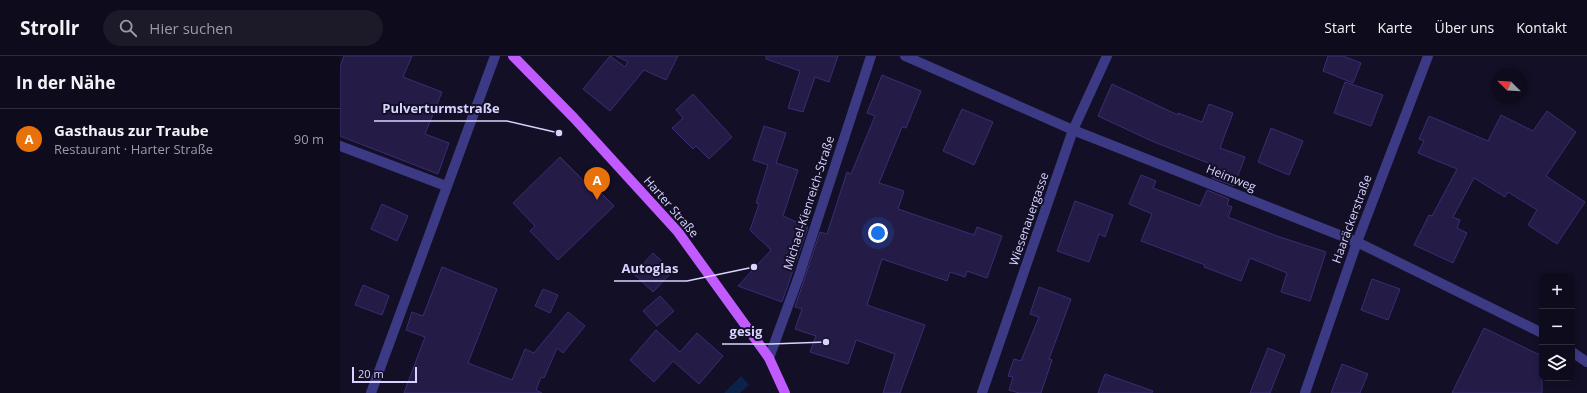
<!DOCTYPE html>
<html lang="de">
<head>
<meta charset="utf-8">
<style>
  body { margin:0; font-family:"Open Sans",sans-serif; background:#1c1929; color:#f1f3f6 }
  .controls { position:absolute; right:12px; bottom:12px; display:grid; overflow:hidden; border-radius:8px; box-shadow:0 2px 6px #0003 }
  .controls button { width:36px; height:36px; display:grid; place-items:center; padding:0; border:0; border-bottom:1px solid #2e2b3b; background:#0e0b1c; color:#f1f3f6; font:20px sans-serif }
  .compass { position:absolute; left:1151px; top:12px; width:36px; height:36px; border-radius:50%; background:#0e0b1c; box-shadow:0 2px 6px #0003; rotate:294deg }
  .scale { position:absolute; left:12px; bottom:10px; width:65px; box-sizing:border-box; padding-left:4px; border:2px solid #d9d4ff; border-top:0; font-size:11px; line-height:14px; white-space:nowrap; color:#d9d4ff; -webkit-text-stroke:3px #130f26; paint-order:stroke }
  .you { position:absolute; left:538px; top:177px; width:14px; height:14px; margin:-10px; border:3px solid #fff; border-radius:50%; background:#1a73e8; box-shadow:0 0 0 6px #1a73e833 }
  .badge { display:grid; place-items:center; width:26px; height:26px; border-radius:50%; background:#8c9099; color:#fff; font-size:13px; font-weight:700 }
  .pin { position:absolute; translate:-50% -33px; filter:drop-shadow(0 1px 2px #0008) }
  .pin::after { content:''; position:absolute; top:21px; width:14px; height:12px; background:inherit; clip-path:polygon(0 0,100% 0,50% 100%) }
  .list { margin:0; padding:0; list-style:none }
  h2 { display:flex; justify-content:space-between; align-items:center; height:52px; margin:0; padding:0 16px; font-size:17px }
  h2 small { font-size:13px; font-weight:400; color:#9b9ba3 }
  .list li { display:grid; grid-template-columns:26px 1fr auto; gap:12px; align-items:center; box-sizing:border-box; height:60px; padding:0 16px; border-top:1px solid #2e2b3b }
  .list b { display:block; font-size:15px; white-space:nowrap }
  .list p { margin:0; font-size:13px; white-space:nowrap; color:#9b9ba3 }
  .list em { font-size:13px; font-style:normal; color:#9b9ba3 }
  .icon { flex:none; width:22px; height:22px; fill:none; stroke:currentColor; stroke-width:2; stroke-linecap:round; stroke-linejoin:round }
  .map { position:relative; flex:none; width:1247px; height:337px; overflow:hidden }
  header { display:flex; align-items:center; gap:24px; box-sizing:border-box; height:56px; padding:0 20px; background:#0e0b1c; border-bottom:1px solid #2e2b3b }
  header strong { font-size:19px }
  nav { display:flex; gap:22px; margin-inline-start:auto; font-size:14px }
  .search { width:280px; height:36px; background:#1c1929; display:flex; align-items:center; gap:10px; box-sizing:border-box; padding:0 14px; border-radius:22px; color:#9b9ba3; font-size:15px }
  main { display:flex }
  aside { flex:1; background:#0e0b1c }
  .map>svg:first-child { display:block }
  .water { fill:#0c2248 }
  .building { fill:#241b47; stroke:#3b2d73 }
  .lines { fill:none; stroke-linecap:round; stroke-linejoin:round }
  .minor { stroke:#3d3a85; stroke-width:10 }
  .major { stroke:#c25bff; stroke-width:10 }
  .labels { text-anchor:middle; stroke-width:4; stroke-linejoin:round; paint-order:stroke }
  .street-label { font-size:12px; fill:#d9d4ff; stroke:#130f26 }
  .leader { fill:none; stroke:#d9d4ff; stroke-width:1.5 }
  .callout-dot { fill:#d9d4ff; stroke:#130f26; stroke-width:1.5 }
  .callout-label { font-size:13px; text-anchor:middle; font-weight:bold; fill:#d9d4ff; stroke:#130f26; stroke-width:4; stroke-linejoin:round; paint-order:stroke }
</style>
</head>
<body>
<header>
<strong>Strollr</strong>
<div class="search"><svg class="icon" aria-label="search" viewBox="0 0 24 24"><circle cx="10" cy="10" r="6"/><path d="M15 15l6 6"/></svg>Hier suchen</div>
<nav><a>Start</a><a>Karte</a><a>Über uns</a><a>Kontakt</a></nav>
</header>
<main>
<aside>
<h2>In der Nähe<small></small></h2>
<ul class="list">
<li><span class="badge" style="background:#e8710a">A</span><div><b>Gasthaus zur Traube</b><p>Restaurant · Harter Straße</p></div><em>90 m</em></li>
</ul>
</aside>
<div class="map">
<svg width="1247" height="337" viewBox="0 0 1247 337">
  <rect width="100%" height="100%" fill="#130f26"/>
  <!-- water -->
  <path class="water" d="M401 320 409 329 400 337H384Z"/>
  <!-- building -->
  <path class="building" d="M4 0H72L63 21 102 36 85 78 109 87 98 118 0 80V11Z
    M270 0 285 11 288 6 276 0H338L326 24 304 14 270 55 243 33Z
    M426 0H498L489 26 475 21 463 56 448 52 460 15 426 3Z
    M988 0H1003L1021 7 1013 27 983 15Z
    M542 19 581 35 566 72 562 71 539 127 564 135 558 153 634 179 637 171 662 180 647 222 627 215 625 221 610 216 607 225 542 203 527 249 585 269 560 337H543L555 298 516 284 508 308 470 296 476 280 455 273 462 253 455 251 480 176 487 178 507 116 511 118 535 60 527 57Z
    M1005 26 1043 39 1031 70 994 57Z
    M772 28 838 59V57L862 66 869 48 893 57 880 92 905 101 894 130 872 122 876 110 814 86 758 60Z
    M353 38 392 81 369 103 356 90 353 93 332 72 343 62 336 54Z
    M622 53 653 66 634 109 603 95Z
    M1207 55 1236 76 1206 120 1245 146 1217 188 1188 169 1197 154 1168 136 1165 141 1134 122 1113 161 1120 164 1117 172 1127 177 1113 207 1074 189 1089 159 1092 160 1117 113 1078 97 1084 85 1079 83 1089 60 1148 85 1161 59 1193 75Z
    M424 70 446 77 436 107 458 114 443 160 468 171 442 246 398 230 431 194 410 174 419 148 416 147 428 109 413 104Z
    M931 72 963 85 949 119 918 106Z
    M220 101 250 131 253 129 274 150 218 204 190 175 195 170 173 147Z
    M801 119 816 125 813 132 860 150 867 134 889 143 887 149 892 151 888 161 937 180 986 196 970 245 941 236 947 217 910 202 901 225 864 211 865 209 801 185 812 158 789 148Z
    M735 145 773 159 765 181 759 178 749 206 717 195Z
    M42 148 68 160 57 185 31 173Z
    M313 197 333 215 313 236 294 218Z
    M102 211 157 233 128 307 172 324 185 293 194 297 228 256 245 270 223 297 217 292 204 322 201 321 196 334 202 337H64L85 281 66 274 72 256 83 260Z
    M1032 223 1060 233 1048 264 1021 254Z
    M23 229 49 240 42 259 15 249Z
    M699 231 731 243 709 303 712 304 701 337H679L669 334 673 321 668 320 674 303 681 305 699 261 690 258Z
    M203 233 218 239 210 257 195 250Z
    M320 240 334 255 317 270 303 255Z
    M1144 272 1202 300V337H1112Z
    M316 274 340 296 357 277 383 300 359 328 333 305 314 326 290 304Z
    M928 292 945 299 930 337H910Z
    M1002 308 1028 318 1020 337H991Z
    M765 318 813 335 812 337H758Z"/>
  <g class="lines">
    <!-- minor -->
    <path class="minor" d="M565 0 733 74 1017 186 1202 277
      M0 90 106 130
      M1232 296 1247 306
      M429 302 459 220 531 0
      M31 337 155 0
      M642 337 733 74 767 0
      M965 337 1017 186 1088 0"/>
    <!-- major -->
    <path class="major" d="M173 0 234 62 338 176 429 302 445 337"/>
  </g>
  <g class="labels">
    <!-- street labels -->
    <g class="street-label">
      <text transform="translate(891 122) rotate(22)" y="4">Heimweg</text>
      <text transform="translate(469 147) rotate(-72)" y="4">Michael-Kienreich-Straße</text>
      <text transform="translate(331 151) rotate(49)" y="4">Harter Straße</text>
      <text transform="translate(689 163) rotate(-71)" y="4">Wiesenauergasse</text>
      <text transform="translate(1012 163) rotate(-70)" y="4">Haaräckerstraße</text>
    </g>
  </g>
  <!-- callouts -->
  <path class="leader" d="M219 77L167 65H34M414 211L347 225H274M486 286L431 288H382"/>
  <g class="callout-dot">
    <circle cx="219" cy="77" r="4"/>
    <circle cx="414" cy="211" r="4"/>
    <circle cx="486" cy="286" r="4"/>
  </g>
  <g class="callout-label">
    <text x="101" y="57">Pulverturmstraße</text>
    <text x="310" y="217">Autoglas</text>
    <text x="406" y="280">gesig</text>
  </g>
</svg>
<div class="controls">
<button>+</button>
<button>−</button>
<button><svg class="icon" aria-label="layers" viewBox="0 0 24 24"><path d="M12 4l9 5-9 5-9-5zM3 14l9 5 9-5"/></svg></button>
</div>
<svg class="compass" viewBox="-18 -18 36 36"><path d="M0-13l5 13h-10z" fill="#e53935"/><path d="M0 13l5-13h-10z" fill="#9b9ba3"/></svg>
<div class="scale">20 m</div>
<div class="you"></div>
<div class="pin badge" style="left:257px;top:144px;background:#e8710a">A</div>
</div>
</main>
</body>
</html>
